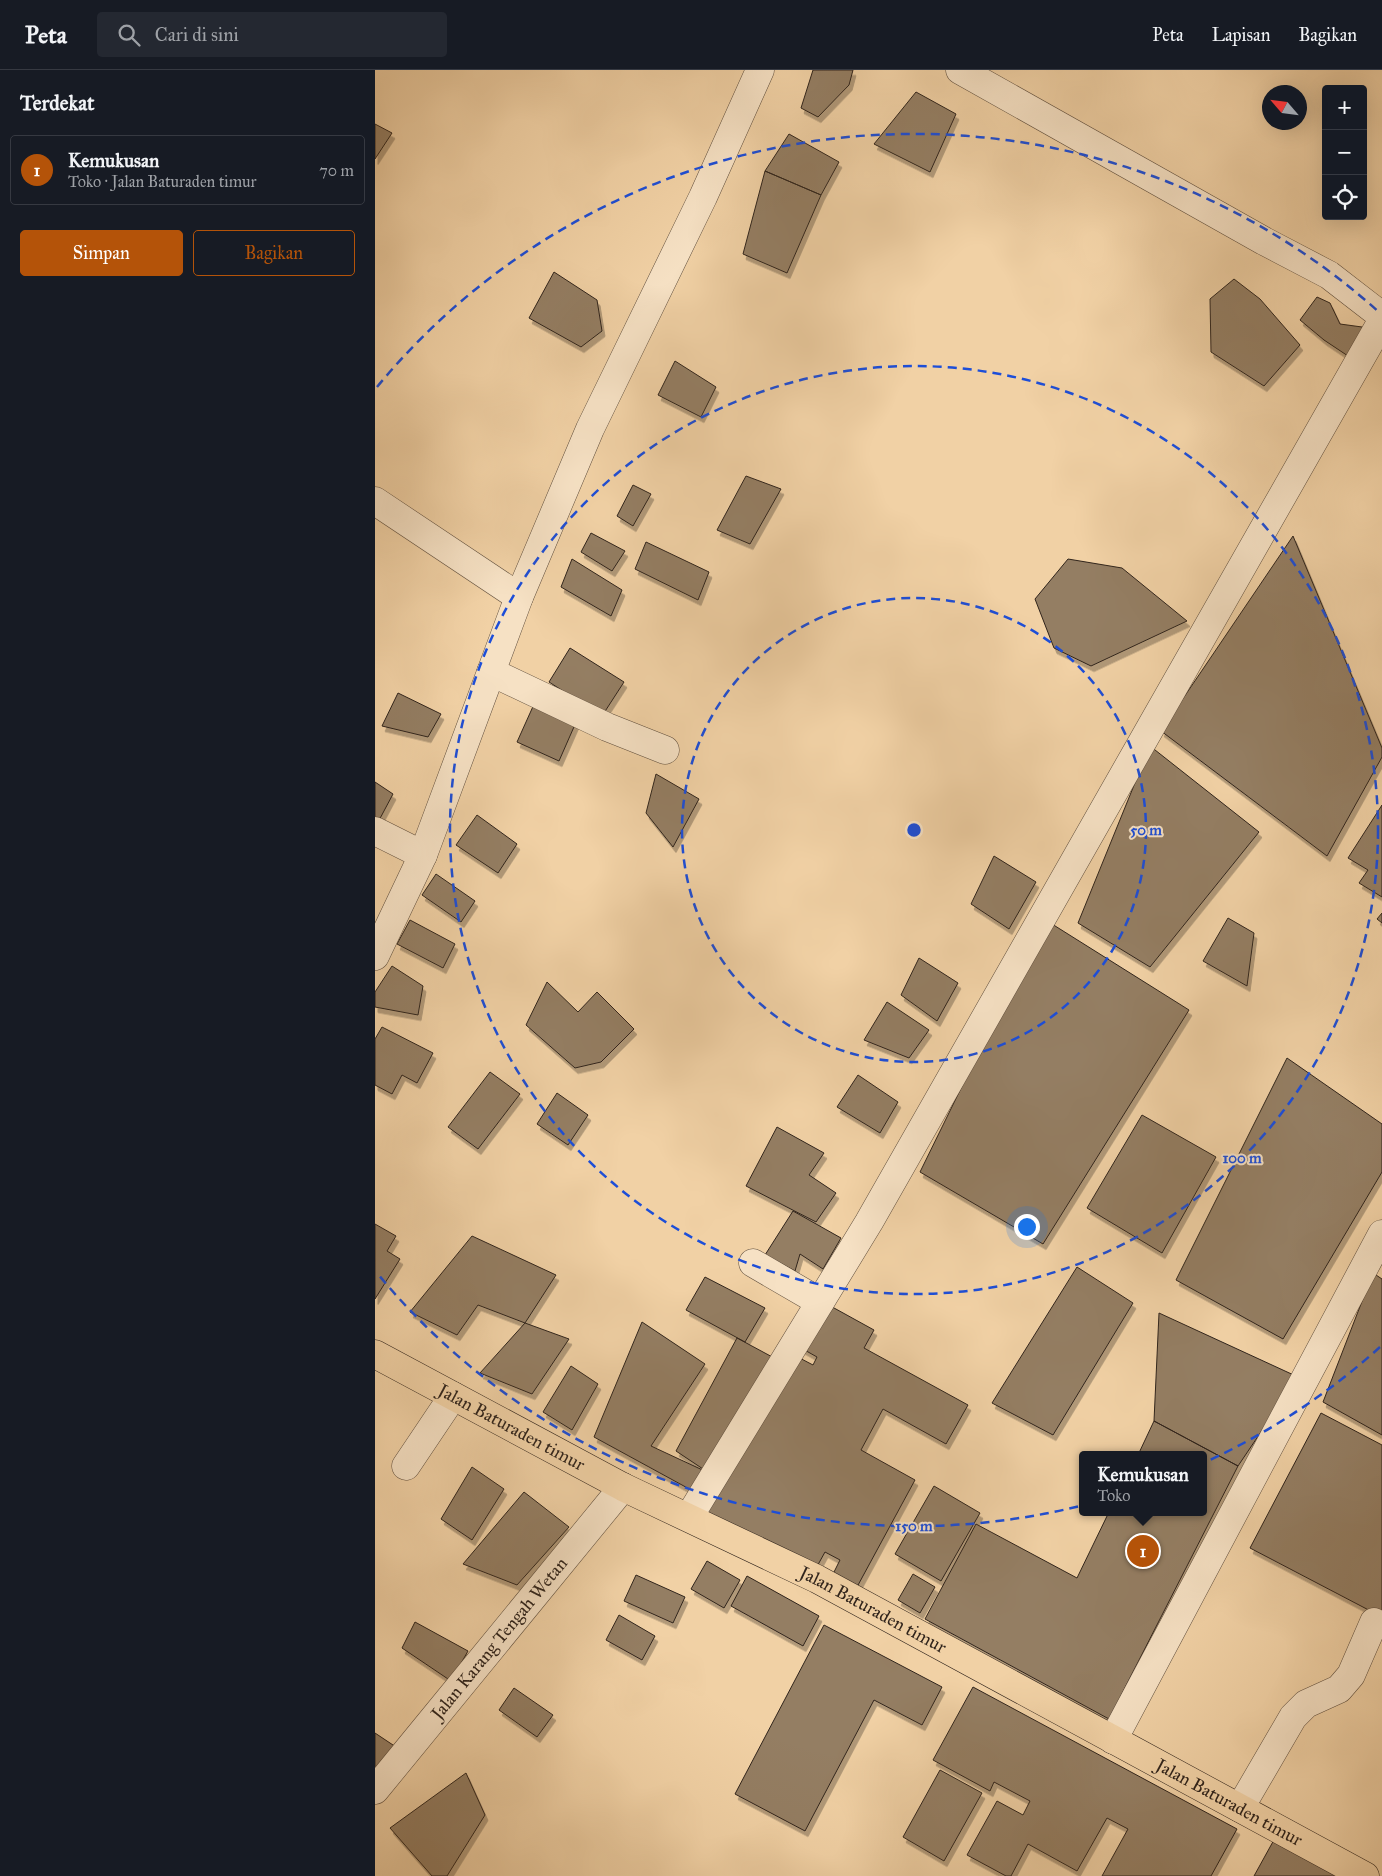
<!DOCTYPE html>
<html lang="id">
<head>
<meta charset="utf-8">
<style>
  body { margin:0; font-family:"IM FELL Great Primer",serif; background:#242831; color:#f1f3f6 }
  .controls { position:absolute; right:15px; top:15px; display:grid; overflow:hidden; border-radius:5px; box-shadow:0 5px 20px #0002 }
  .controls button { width:45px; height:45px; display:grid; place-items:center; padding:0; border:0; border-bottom:1px solid #363941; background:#171b24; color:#f1f3f6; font:25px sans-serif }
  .compass { position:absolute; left:887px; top:15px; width:45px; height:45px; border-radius:50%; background:#171b24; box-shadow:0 5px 20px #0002; rotate:298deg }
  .you { position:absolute; left:651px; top:1156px; width:18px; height:18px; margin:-12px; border:4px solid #fff; border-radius:50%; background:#1a73e8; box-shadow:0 0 0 8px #1a73e833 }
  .badge { display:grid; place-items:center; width:32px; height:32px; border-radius:50%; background:#b45309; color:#fff; font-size:16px; font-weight:700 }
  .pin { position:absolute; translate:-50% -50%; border:2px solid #fff; box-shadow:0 1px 5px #0006 }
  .popup { position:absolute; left:704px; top:1381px; width:128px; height:65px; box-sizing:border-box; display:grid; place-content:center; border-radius:5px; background:#171b24; filter:drop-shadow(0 1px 4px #0005); font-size:16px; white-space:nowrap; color:#9ea1a6 }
  .popup b { font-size:19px; color:#f1f3f6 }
  .popup::after { content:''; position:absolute; left:50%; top:100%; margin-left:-10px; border:10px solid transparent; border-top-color:#171b24 }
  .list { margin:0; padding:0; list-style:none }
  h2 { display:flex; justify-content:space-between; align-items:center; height:65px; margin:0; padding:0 20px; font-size:21px }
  h2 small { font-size:16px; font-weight:400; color:#9ea1a6 }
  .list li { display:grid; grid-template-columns:32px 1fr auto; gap:15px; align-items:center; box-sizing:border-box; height:70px; margin:0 10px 10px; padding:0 10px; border:1px solid #363941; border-radius:5px }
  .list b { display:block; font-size:19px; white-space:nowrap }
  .list p { margin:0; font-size:16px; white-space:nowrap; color:#9ea1a6 }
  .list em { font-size:16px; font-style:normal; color:#9ea1a6 }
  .actions { display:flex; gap:10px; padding:15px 20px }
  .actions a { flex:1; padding:11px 0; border:1px solid #b45309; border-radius:5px; text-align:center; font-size:18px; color:#b45309 }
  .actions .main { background:#b45309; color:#fff }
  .icon { flex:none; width:28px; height:28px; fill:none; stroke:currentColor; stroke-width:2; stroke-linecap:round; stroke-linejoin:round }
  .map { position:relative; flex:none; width:1007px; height:1806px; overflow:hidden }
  header { display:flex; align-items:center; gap:30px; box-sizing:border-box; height:70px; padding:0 25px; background:#171b24; border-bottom:1px solid #363941 }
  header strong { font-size:24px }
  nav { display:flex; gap:28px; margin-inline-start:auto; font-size:18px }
  .search { width:350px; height:45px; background:#242831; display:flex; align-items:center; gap:12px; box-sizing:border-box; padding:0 18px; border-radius:5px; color:#9ea1a6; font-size:19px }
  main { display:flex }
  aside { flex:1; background:#171b24 }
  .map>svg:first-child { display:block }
  .building { fill:#947e63; stroke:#30241c; filter:url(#shadow) }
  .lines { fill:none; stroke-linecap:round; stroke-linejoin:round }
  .street-casing { stroke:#604f3e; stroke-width:29 }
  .primary-casing { stroke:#30241c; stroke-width:29 }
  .street { stroke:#f6e1c4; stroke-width:28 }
  .primary { stroke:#f1d1a5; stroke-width:28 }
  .ring { fill:none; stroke:#1d4ed8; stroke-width:2.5; stroke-dasharray:9 6 }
  .labels { text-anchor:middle; stroke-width:4; stroke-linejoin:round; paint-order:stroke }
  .street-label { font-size:18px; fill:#30241c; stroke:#f6e1c4 }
  .centre { fill:#1d4ed8; stroke:#f6e1c4; stroke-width:2.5 }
  .ring-label { font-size:15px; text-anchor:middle; font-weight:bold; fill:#1d4ed8; stroke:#f6e1c4; stroke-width:4; stroke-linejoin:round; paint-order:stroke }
</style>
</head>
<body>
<header>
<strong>Peta</strong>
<div class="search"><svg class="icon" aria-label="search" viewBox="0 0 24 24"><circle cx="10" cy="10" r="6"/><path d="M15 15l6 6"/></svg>Cari di sini</div>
<nav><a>Peta</a><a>Lapisan</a><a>Bagikan</a></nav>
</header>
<main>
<aside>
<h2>Terdekat<small></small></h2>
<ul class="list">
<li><span class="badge">1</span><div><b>Kemukusan</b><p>Toko · Jalan Baturaden timur</p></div><em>70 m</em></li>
</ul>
<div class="actions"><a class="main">Simpan</a><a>Bagikan</a></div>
</aside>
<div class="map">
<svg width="1007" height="1806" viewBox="0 0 1007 1806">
  <defs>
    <filter id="shadow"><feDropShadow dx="3" dy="5.5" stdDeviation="0" flood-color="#0004"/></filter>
  </defs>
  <rect width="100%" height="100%" fill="#f1d1a5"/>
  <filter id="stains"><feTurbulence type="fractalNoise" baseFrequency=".004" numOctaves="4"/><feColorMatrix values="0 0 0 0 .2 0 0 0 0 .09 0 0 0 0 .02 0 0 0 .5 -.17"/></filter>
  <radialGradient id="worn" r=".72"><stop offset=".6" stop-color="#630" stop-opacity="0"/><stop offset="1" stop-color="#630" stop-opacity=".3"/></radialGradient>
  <!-- building -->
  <path class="building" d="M438 0H478L474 15 443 47 426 38Z
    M541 22 581 44 555 102 499 74Z
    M0 54 17 63 0 89Z
    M414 64 464 92 446 125 390 101Z
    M390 101 446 125 412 203 368 184Z
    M179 202 222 230 227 261 206 277 154 248Z
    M859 209 885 229 925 275 889 316 836 282 835 229Z
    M942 227 955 233 965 254 987 257 991 262 973 286 949 270 925 250Z
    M300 291 341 317 326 347 283 325Z
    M371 406 406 419 375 474 342 460Z
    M258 415 276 424 258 456 242 446Z
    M216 463 250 481 237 501 206 482Z
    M918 466 1007 678V687L952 786 786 661Z
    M271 472 334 502 323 530 260 499Z
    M197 489 247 520 236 546 186 517Z
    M693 489 747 498 812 551 716 596 679 578 660 529Z
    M195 578 249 612 227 646 174 612Z
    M23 623 66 644 53 667 7 656Z
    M160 632 202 650 184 691 142 672Z
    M775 676 884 762 775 897 703 853Z
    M281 704 324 729 298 777 271 743Z
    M0 712 18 724 1 756H0Z
    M1007 735V827L984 813 993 800 973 788Z
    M102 745 142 774 123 803 81 775Z
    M619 786 661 812 634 859 596 834Z
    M61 804 100 831 86 852 47 825Z
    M1007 843V853L1002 849Z
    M853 848 879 863 872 916 828 891Z
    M669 849 814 940 668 1174 545 1102Z
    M35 850 80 874 68 898 22 874Z
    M544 888 583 913 562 951 526 925Z
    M17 896 48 916 43 945 0 937V922Z
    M172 912 203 942 222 922 259 959 226 992 200 998 151 955Z
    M512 932 554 960 534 988 489 970Z
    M7 957 58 983 42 1013 27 1005 17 1024 0 1015V969Z
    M912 988 1007 1054V1102L908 1269 801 1210Z
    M115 1002 145 1024 103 1079 73 1057Z
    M483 1005 523 1032 505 1063 462 1037Z
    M182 1023 213 1045 193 1075 162 1054Z
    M767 1045 841 1087 787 1183 712 1138Z
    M402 1057 449 1083 434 1105 461 1123 441 1152 371 1116Z
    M418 1141 466 1168 448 1199 425 1184 420 1201 390 1185Z
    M0 1154 21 1166 12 1181 25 1189 0 1229Z
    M97 1166 181 1205 150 1253 103 1235 82 1265 35 1242Z
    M702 1197 758 1233 678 1365 617 1333Z
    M998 1203 1007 1209V1365L948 1332Z
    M330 1207 390 1238 370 1272 311 1240Z
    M450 1233 499 1260 489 1278 593 1335 571 1374 508 1339 486 1380 540 1410 482 1517 458 1504 465 1490 450 1482 439 1502 331 1443 417 1284 438 1295 442 1287 426 1278Z
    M784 1243 923 1307 863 1396 779 1351Z
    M267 1252 330 1294 276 1376 334 1403 318 1421 219 1367Z
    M150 1253 194 1269 157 1324 105 1303Z
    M362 1268 401 1289 334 1403 301 1381Z
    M196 1296 223 1314 197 1360 168 1342Z
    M946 1343 1007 1375V1547L875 1478Z
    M779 1351 863 1396 734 1649 550 1549 601 1454 702 1508 734 1442H828V1385H763Z
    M97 1397 129 1419 97 1470 66 1449Z
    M559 1416 605 1443 566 1511 520 1484Z
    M149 1422 194 1457 142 1515 88 1494Z
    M332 1491 365 1510 349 1538 316 1519Z
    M538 1504 560 1517 545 1543 523 1530Z
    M261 1505 310 1527 298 1553 249 1531Z
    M372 1506 444 1546 428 1576 356 1536Z
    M244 1545 280 1566 267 1590 231 1570Z
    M40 1552 93 1581 76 1611 27 1578Z
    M449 1555 567 1617 547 1655 499 1630 430 1761 360 1724Z
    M598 1617 862 1759 836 1806H727L753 1759 732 1748 702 1801 653 1774 636 1806H631L592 1785 622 1731 648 1745 655 1731 619 1712 615 1721 558 1690Z
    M139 1618 178 1645 162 1667 124 1640Z
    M0 1663 24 1679 0 1704Z
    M565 1700 607 1723 569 1791 528 1767Z
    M91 1703 110 1745 72 1806H57L15 1758Z
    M900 1768 971 1806H879Z"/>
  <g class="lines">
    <!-- street casing -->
    <g class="street-casing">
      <g id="street">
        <path d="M585 0 889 171 954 205 1007 246"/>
        <path d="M0 431 144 527"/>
        <path d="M116 602 232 657 290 680"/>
        <path d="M0 761 48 785"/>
        <path d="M0 886 48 785 144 527 215 359 328 127 385 0"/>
        <path d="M378 1193 445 1232"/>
        <path d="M31 1396 78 1326"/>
        <path d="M314 1447 494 1152 1007 251"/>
        <path d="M738 1670 1007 1164"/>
        <path id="s1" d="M0 1720 248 1417"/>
        <path d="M865 1738 918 1647 931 1634 964 1619 976 1605 999 1552"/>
      </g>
    </g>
    <!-- primary casing -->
    <g class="primary-casing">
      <g id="primary">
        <path id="s2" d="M0 1284 248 1417 442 1509 990 1806"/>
      </g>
    </g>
    <!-- street -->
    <use href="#street" class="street"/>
    <!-- primary -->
    <use href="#primary" class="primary"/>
  </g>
  <!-- distance rings -->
  <g class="ring">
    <circle cx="539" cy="760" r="232"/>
    <circle cx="539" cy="760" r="464"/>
    <path d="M1005 1277A696 696 0 0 1 2 1203M2 317A696 696 0 0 1 1005 243"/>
  </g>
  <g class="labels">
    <!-- street labels -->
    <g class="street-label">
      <text dy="6" stroke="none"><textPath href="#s2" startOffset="155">Jalan Baturaden timur</textPath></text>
      <text dy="6" stroke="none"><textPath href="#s2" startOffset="560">Jalan Baturaden timur</textPath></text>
      <text dy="6" stroke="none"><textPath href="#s1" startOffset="196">Jalan Karang Tengah Wetan</textPath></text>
      <text dy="6" stroke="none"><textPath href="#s2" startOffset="965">Jalan Baturaden timur</textPath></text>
    </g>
  </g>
  <circle cx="539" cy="760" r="8" class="centre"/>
  <g class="ring-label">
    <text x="771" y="765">50 m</text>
    <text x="867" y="1093">100 m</text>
    <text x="539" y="1461">150 m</text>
  </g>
  <rect width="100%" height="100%" filter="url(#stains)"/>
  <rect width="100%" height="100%" fill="url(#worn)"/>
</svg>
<div class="controls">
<button>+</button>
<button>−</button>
<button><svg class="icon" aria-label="locate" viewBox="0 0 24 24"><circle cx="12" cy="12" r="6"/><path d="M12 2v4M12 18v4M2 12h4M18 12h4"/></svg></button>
</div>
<svg class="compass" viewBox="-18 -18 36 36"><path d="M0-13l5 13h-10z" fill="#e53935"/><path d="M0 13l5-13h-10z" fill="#9ea1a6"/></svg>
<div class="you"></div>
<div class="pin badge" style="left:768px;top:1481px">1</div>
<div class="popup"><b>Kemukusan</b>Toko</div>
</div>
</main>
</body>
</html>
